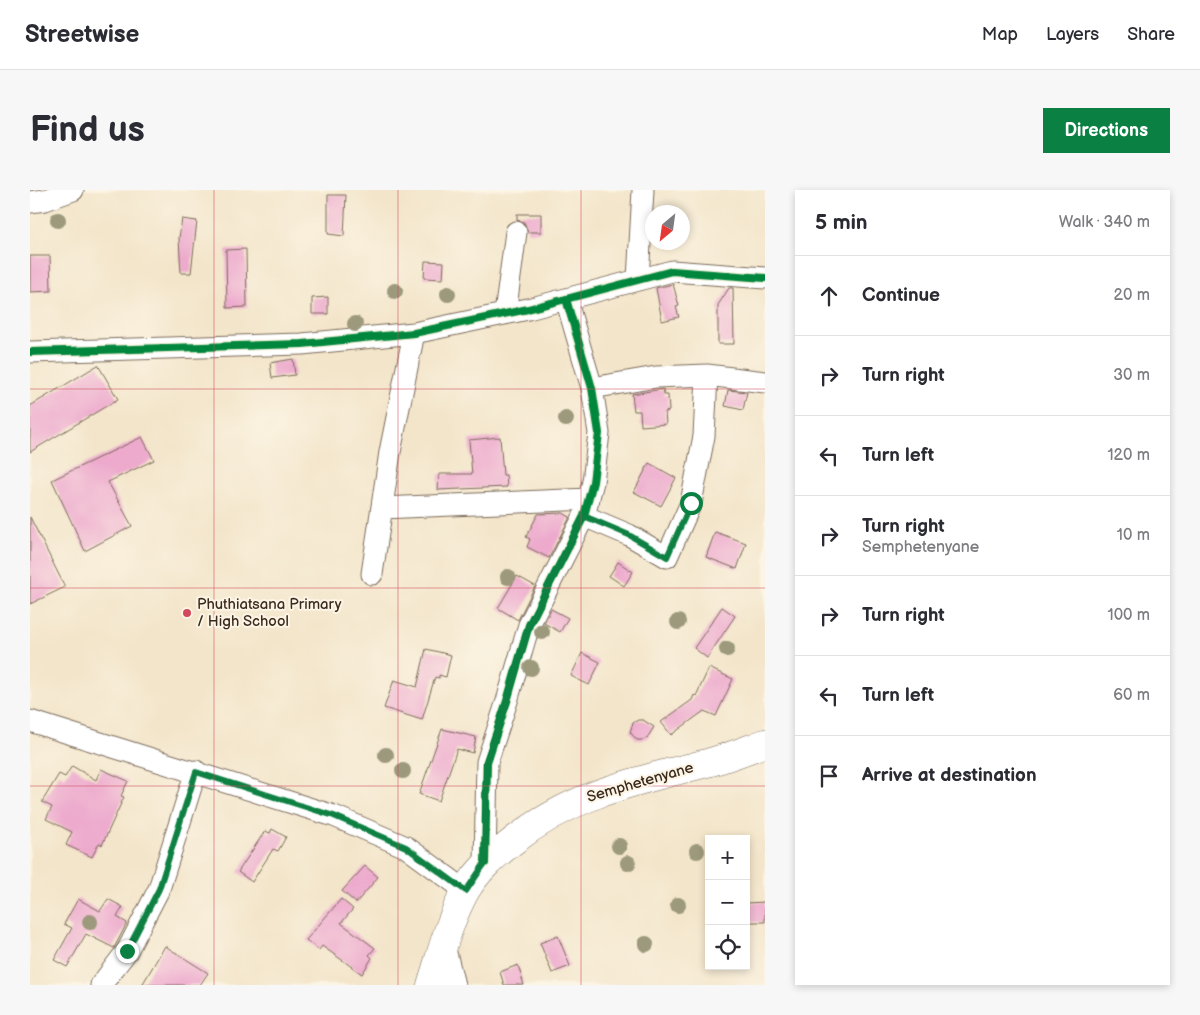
<!DOCTYPE html>
<html lang="en">
<head>
<meta charset="utf-8">
<style>
  body { margin:0; font-family:"Balsamiq Sans",sans-serif; background:#f7f7f7; color:#2b2b33 }
  .controls { position:absolute; right:15px; bottom:15px; display:grid; overflow:hidden; border-radius:0px; box-shadow:0 2px 8px #0003 }
  .controls button { width:45px; height:45px; display:grid; place-items:center; padding:0; border:0; border-bottom:1px solid #e1e1e2; background:#fff; color:#2b2b33; font:25px sans-serif }
  .compass { position:absolute; left:615px; top:15px; width:45px; height:45px; border-radius:50%; background:#fff; box-shadow:0 2px 8px #0003; rotate:209deg }
  .stop { position:absolute; width:15px; height:15px; margin:-11px; border:4px solid #0b8043; border-radius:50%; background:#fff }
  .stop.end { background:#0b8043; border-color:#fff; box-shadow:0 1px 5px #0008 }
  .list { margin:0; padding:0; list-style:none }
  h2 { display:flex; justify-content:space-between; align-items:center; height:65px; margin:0; padding:0 20px; font-size:21px }
  h2 small { font-size:16px; font-weight:400; color:#7c7c81 }
  .list li { display:grid; grid-template-columns:32px 1fr auto; gap:15px; align-items:center; box-sizing:border-box; height:80px; padding:0 20px; border-top:1px solid #e1e1e2 }
  .list b { display:block; font-size:19px; white-space:nowrap }
  .list p { margin:0; font-size:16px; white-space:nowrap; color:#7c7c81 }
  .list em { font-size:16px; font-style:normal; color:#7c7c81 }
  .icon { flex:none; width:28px; height:28px; fill:none; stroke:currentColor; stroke-width:2; stroke-linecap:round; stroke-linejoin:round }
  .map { position:relative; flex:none; width:735px; height:795px; overflow:hidden; border-radius:0px }
  header { display:flex; align-items:center; gap:30px; box-sizing:border-box; height:70px; padding:0 25px; background:#fff; border-bottom:1px solid #e1e1e2 }
  header strong { font-size:24px }
  nav { display:flex; gap:28px; margin-inline-start:auto; font-size:18px }
  .intro { display:flex; align-items:center; justify-content:space-between; box-sizing:border-box; height:120px; padding:0 30px }
  h1 { margin:0; font-size:35px }
  .button { padding:12px 22px; border-radius:0px; background:#0b8043; color:#fff; font-size:18px; font-weight:700 }
  main { display:flex; gap:30px; padding:0 30px }
  aside { flex:1; background:#fff; border-radius:0px; box-shadow:0 2px 8px #0003 }
  .map>svg:first-child { display:block }
  .building { fill:#edaacd }
  .lines { fill:none; stroke-linecap:round; stroke-linejoin:round }
  .minor-casing { stroke:#7b6b5a; stroke-width:23 }
  .major-casing { stroke:#7b6b5a; stroke-width:29 }
  .minor { stroke:#fff; stroke-width:21 }
  .major { stroke:#fff; stroke-width:28 }
  .cycleway-casing { stroke:#fcf5e5; stroke-width:11 }
  .cycleway { stroke:#00873e; stroke-width:8 }
  .tree { fill:#9d997b }
  .route { stroke:#0b8043; stroke-width:6 }
  .grid { fill:none; stroke:#d1495b; stroke-width:1; stroke-opacity:0.55 }
  .poi-dot { fill:#d1495b; stroke:#fcf5e5; stroke-width:2 }
  .labels { text-anchor:middle; stroke-width:4; stroke-linejoin:round; paint-order:stroke }
  .poi-label { font-size:15px; fill:#3b2a1e; stroke:#fcf5e5; text-anchor:start }
  .street-label { font-size:15px; fill:#3b2a1e; stroke:#fcf5e5 }
</style>
</head>
<body>
<header>
<strong>Streetwise</strong>
<nav><a>Map</a><a>Layers</a><a>Share</a></nav>
</header>
<div class="intro"><h1>Find us</h1><a class="button">Directions</a></div>
<main>
<div class="map">
<svg width="735" height="795" viewBox="0 0 735 795">
  <rect width="100%" height="100%" fill="#fcf5e5"/>
  <filter id="ink" filterUnits="userSpaceOnUse"><feTurbulence type="fractalNoise" baseFrequency=".02" numOctaves="2"/><feDisplacementMap in="SourceGraphic" scale="10" xChannelSelector="R" yChannelSelector="G"/><feConvolveMatrix kernelMatrix="1 2 1 2 8 2 1 2 1" color-interpolation-filters="sRGB"/></filter>
  <filter id="wash" filterUnits="userSpaceOnUse"><feTurbulence type="fractalNoise" baseFrequency=".0096" numOctaves="4" result="noise"/><feDisplacementMap in="SourceGraphic" scale="20" xChannelSelector="R" yChannelSelector="G"/><feGaussianBlur stdDeviation="1.12" result="paint"/><feColorMatrix in="noise" values="0 0 0 0 0 0 0 0 0 0 0 0 0 0 0 0 0 1.4 0 .05"/><feComposite in="paint" operator="in"/></filter>
  <g filter="url(#wash)">
    <rect width="100%" height="100%" fill="#f3e5ca"/>
    <g id="blocks">
      <!-- building -->
      <path class="building" d="M298 5H316L314 46 298 44Z
        M487 24H511V42H498L494 32 487 30Z
        M152 29 167 31 161 83H151L149 48Z
        M216 59 217 117 197 118 196 60Z
        M0 66H20L21 101 0 102Z
        M395 71 414 72 413 89 394 88Z
        M643 94 649 116 646 117 649 127 632 131 626 98Z
        M699 98H703L704 154H688V115Z
        M298 107V124H282V108Z
        M263 169 265 185 242 188 240 173Z
        M68 175 88 209 0 262V216Z
        M633 199 634 205H638L639 221 635 222 636 234 611 236 610 221H604L602 204Z
        M698 200 717 202 713 220 695 216Z
        M112 247 124 270 78 292 102 336 55 361 22 290Z
        M470 247 473 285H476L477 297 408 300 409 284H442L439 250Z
        M619 273 646 288 631 316 604 302Z
        M533 323 540 327 519 368 497 357 500 349 496 347 508 324Z
        M0 327 35 397 0 414Z
        M685 342 716 353 707 379 676 367Z
        M588 372 603 382 594 396 579 386Z
        M487 386 505 396 488 430 468 418Z
        M692 417 705 426 677 468 664 458Z
        M521 419 538 428 530 442 514 433Z
        M396 459 421 465 416 487 409 485V488L405 487 392 530 354 518 364 490 387 497Z
        M552 463 570 472 559 495 541 486Z
        M679 478 703 489 686 526 674 521 641 545 631 532 662 510 664 505 666 506Z
        M608 530H613L624 537 617 548 612 550H607L600 542 603 533Z
        M412 539 446 547 443 563 427 559 409 611 389 604Z
        M42 576 66 590 71 579 98 591 91 606 94 607 72 655 69 653 62 667 36 655 42 642 16 629 22 617 12 612 29 584 35 587Z
        M242 639 256 647 248 661 243 659 222 692 208 682 235 641 240 643Z
        M335 676 348 687 326 713 312 701Z
        M48 709 70 721 78 709 93 717 87 727 97 733 84 758 56 744 37 777 24 770 42 738 34 734Z
        M311 709 323 719 311 733 345 758 339 765 342 768 332 784 292 756 289 760 276 750Z
        M735 712V732H716V713Z
        M528 746 540 776 522 783 510 753Z
        M135 756 178 783 170 795H112Z
        M488 775 494 795H474L470 782Z"/>
    </g>
  </g>
  <g filter="url(#ink)">
    <use href="#blocks" fill-opacity="0" stroke="#7b6b5a" stroke-width="1"/>
    <g class="lines">
      <!-- minor casing -->
      <g class="minor-casing">
        <path id="minor" d="M0 12 15 10 43 0
          M608 90 613 0
          M475 124 486 42
          M0 162 272 154 384 143 498 119 642 81 735 88
          M562 198 626 187 677 185 735 192
          M352 318 559 309
          M554 326 599 345 637 367 661 313 674 246 677 185
          M342 384 360 262 384 143
          M0 531 304 626 376 657 436 701
          M455 673 457 572 477 511 499 435 554 326 563 292 569 243 562 198 536 109
          M414 755 424 795
          M71 795 97 761 129 699 166 581"/>
      </g>
      <!-- major casing -->
      <g class="major-casing">
        <path id="major" d="M401 795C411 764 419 731 435 702 447 681 463 667 482 652 544 603 603 592 677 573 697 568 716 560 735 553"/>
      </g>
      <!-- minor -->
      <use href="#minor" class="minor"/>
      <!-- major -->
      <use href="#major" class="major"/>
      <!-- cycleway casing -->
      <g class="cycleway-casing">
        <path id="cycleway" d="M0 162 272 154 384 143 498 119 642 81 735 88
          M455 673 457 572 477 511 499 435 554 326 563 292 569 243 562 198 536 109"/>
      </g>
      <!-- cycleway -->
      <use href="#cycleway" class="cycleway"/>
    </g>
    <!-- trees -->
    <g class="tree">
      <circle cx="28" cy="30" r="8"/>
      <circle cx="365" cy="101" r="8"/>
      <circle cx="418" cy="104" r="8"/>
      <circle cx="325" cy="134" r="8"/>
      <circle cx="536" cy="229" r="8"/>
      <circle cx="478" cy="387" r="8"/>
      <circle cx="648" cy="432" r="8"/>
      <circle cx="512" cy="442" r="8"/>
      <circle cx="697" cy="459" r="8"/>
      <circle cx="501" cy="478" r="8"/>
      <circle cx="356" cy="565" r="8"/>
      <circle cx="373" cy="581" r="8"/>
      <circle cx="589" cy="656" r="8"/>
      <circle cx="667" cy="661" r="8"/>
      <circle cx="598" cy="673" r="8"/>
      <circle cx="648" cy="715" r="8"/>
      <circle cx="60" cy="732" r="8"/>
      <circle cx="616" cy="754" r="8"/>
    </g>
  </g>
  <g class="lines" filter="url(#ink)">
    <!-- route -->
    <path class="route" d="M97 761 129 699 166 582 304 626 376 657 436 701 455 673 456 572 477 512 499 435 554 326 599 345 637 367 661 313"/>
  </g>
  <!-- grid -->
  <path class="grid" d="M184 0V795M368 0V795M551 0V795M0 199H735M0 398H735M0 596H735"/>
  <!-- markers -->
  <circle class="poi-dot" cx="157" cy="423" r="5"/>
  <g class="labels">
    <!-- poi labels -->
    <g class="poi-label">
      <text x="167" y="419">Phuthiatsana Primary<tspan x="167" dy="17">/ High School</tspan></text>
    </g>
    <!-- street labels -->
    <g class="street-label">
      <text transform="translate(610 592) rotate(-16)" y="5">Semphetenyane</text>
    </g>
  </g>
</svg>
<div class="controls">
<button>+</button>
<button>−</button>
<button><svg class="icon" aria-label="locate" viewBox="0 0 24 24"><circle cx="12" cy="12" r="6"/><path d="M12 2v4M12 18v4M2 12h4M18 12h4"/></svg></button>
</div>
<svg class="compass" viewBox="-18 -18 36 36"><path d="M0-13l5 13h-10z" fill="#e53935"/><path d="M0 13l5-13h-10z" fill="#7c7c81"/></svg>
<div class="stop" style="left:661px;top:313px"></div>
<div class="stop end" style="left:97px;top:761px"></div>
</div>
<aside>
<h2>5 min<small>Walk · 340 m</small></h2>
<ul class="list">
<li><svg class="icon" aria-label="ahead" viewBox="0 0 24 24"><path d="M12 20V5M6 11l6-6 6 6"/></svg><div><b>Continue</b></div><em>20 m</em></li>
<li><svg class="icon" aria-label="right" viewBox="0 0 24 24"><path d="M7 20v-9h11M14 6l5 5-5 5"/></svg><div><b>Turn right</b></div><em>30 m</em></li>
<li><svg class="icon" aria-label="left" viewBox="0 0 24 24"><path d="M17 20v-9H6M10 6l-5 5 5 5"/></svg><div><b>Turn left</b></div><em>120 m</em></li>
<li><svg class="icon" aria-label="right" viewBox="0 0 24 24"><path d="M7 20v-9h11M14 6l5 5-5 5"/></svg><div><b>Turn right</b><p>Semphetenyane</p></div><em>10 m</em></li>
<li><svg class="icon" aria-label="right" viewBox="0 0 24 24"><path d="M7 20v-9h11M14 6l5 5-5 5"/></svg><div><b>Turn right</b></div><em>100 m</em></li>
<li><svg class="icon" aria-label="left" viewBox="0 0 24 24"><path d="M17 20v-9H6M10 6l-5 5 5 5"/></svg><div><b>Turn left</b></div><em>60 m</em></li>
<li><svg class="icon" aria-label="arrive" viewBox="0 0 24 24"><path d="M6 21V4h12l-3 4 3 4H6"/></svg><div><b>Arrive at destination</b></div></li>
</ul>
</aside>
</main>
</body>
</html>
